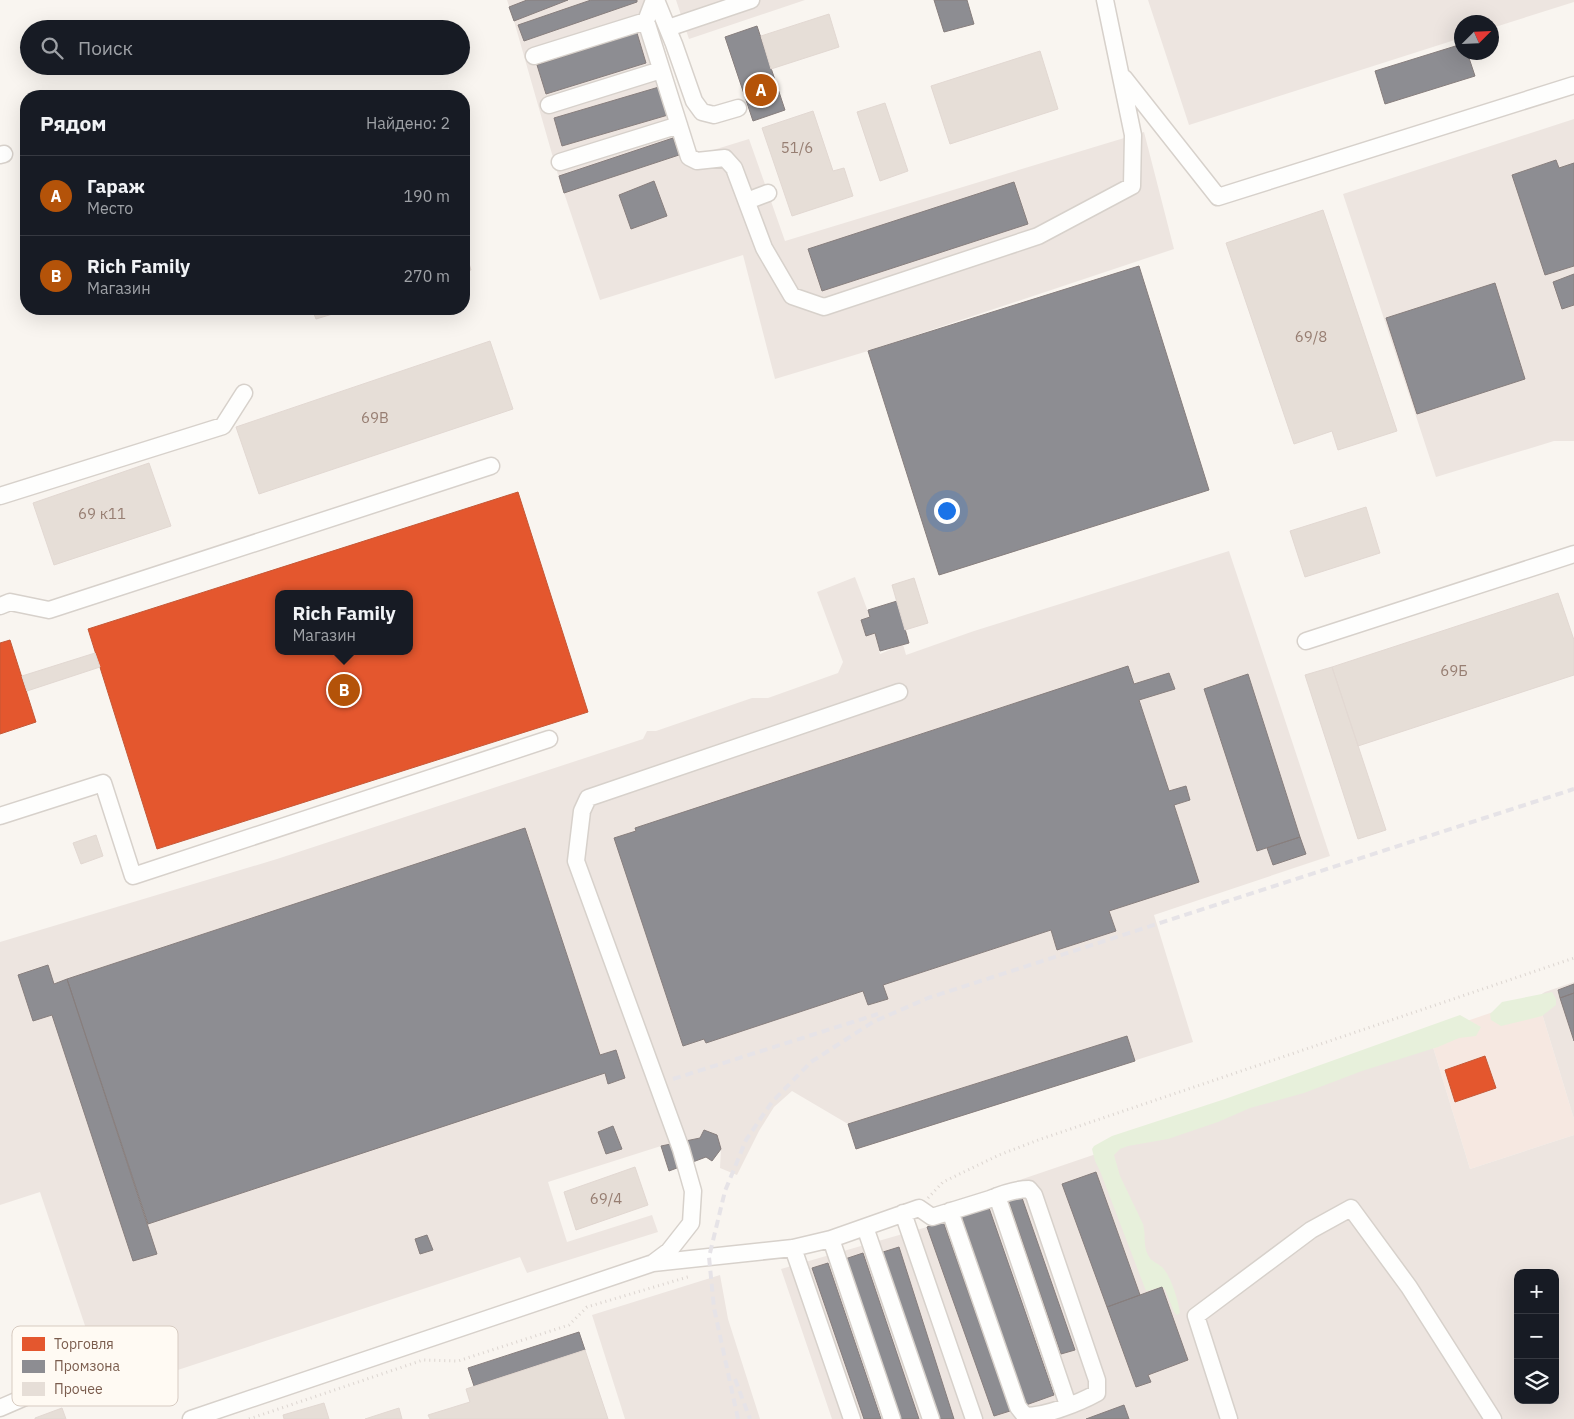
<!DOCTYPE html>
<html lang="ru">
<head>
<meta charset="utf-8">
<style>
  body { margin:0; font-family:"IBM Plex Sans",sans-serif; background:#242831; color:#f1f3f6 }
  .controls { position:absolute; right:15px; bottom:15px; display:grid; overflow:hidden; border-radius:10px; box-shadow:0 5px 20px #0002 }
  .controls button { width:45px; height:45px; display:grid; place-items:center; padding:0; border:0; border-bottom:1px solid #363941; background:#171b24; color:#f1f3f6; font:25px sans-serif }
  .compass { position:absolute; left:1454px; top:15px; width:45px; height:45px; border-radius:50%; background:#171b24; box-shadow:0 5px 20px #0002; rotate:66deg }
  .you { position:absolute; left:946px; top:510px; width:18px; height:18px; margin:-12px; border:4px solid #fff; border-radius:50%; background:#1a73e8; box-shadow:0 0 0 8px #1a73e833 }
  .badge { display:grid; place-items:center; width:32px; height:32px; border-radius:50%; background:#b45309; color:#fff; font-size:16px; font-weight:700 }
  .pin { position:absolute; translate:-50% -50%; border:2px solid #fff; box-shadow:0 1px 5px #0006 }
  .popup { position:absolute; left:275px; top:590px; width:138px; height:65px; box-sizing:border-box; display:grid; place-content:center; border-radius:10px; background:#171b24; filter:drop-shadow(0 1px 4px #0005); font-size:16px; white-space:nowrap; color:#9ea1a6 }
  .popup b { font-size:19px; color:#f1f3f6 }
  .popup::after { content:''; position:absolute; left:50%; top:100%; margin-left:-10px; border:10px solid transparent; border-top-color:#171b24 }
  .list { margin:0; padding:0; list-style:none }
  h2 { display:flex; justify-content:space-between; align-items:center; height:65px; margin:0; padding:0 20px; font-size:21px }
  h2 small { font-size:16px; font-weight:400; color:#9ea1a6 }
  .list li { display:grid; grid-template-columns:32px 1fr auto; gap:15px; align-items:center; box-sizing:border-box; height:80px; padding:0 20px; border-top:1px solid #363941 }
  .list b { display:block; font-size:19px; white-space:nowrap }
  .list p { margin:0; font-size:16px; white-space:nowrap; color:#9ea1a6 }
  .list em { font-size:16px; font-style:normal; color:#9ea1a6 }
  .icon { flex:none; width:28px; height:28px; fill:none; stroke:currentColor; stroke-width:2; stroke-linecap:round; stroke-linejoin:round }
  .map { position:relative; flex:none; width:1574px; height:1419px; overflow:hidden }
  .search { position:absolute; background:#171b24; box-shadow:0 5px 20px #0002; left:20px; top:20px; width:450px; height:55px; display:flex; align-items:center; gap:12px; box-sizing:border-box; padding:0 18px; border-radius:28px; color:#9ea1a6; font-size:19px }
  .panel { position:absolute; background:#171b24; box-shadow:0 5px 20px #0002; left:20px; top:90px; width:450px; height:225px; border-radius:20px }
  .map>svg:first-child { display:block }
  .commercial { fill:#f6e8e1 }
  .industrial { fill:#ede5e0; fill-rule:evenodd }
  .green { fill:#e7f0db }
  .shops { fill:#e4572e; stroke:#c45837; fill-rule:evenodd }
  .industry { fill:#8d8d92; stroke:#877e7d }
  .building { fill:#e6ded7; stroke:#e2d8d2 }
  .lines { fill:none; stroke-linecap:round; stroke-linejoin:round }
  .minor-casing { stroke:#d7d1cb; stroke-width:19 }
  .path { stroke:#dcd5d0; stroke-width:3; stroke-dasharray:1 4; stroke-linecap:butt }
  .minor { stroke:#fefefd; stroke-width:16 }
  .rail { stroke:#e6e3e7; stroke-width:4; stroke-dasharray:8 5; stroke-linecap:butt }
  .labels { text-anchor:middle; stroke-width:5; stroke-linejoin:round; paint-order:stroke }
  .number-label { font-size:15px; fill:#977e72 }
  .key { fill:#fffaf3; stroke:#d7cbc1; stroke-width:1 }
  .key-label { font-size:14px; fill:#7a5c4d }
</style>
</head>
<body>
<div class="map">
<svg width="1574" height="1419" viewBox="0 0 1574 1419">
  <rect width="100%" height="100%" fill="#f9f5f0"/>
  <!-- commercial -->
  <path class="commercial" d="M1537 997 1574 1119V1135L1470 1169 1429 1034Z"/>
  <!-- industrial -->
  <path class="industrial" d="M507 0H647L664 47 697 155 749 139 785 241 1144 132 1174 249 868 351 775 379 743 255 600 300 558 175 514 21Z
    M676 0H805L689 39Z
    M1148 0H1574V2L1492 28V22H1462L1461 38 1189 125Z
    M1574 119V441H1554L1436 477 1343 194Z
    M1229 551 1330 856 1154 915 1193 1042 856 1149 848 1124 792 1091 774 1107 759 1131 737 1175 720 1168 721 1149 700 1138 661 1146 548 1182 567 1242 652 1215 658 1232 527 1273 520 1257 117 1390 106 1388 40 1192 0 1205V942L277 859 643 739 647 731H656L752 698H768L838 673 843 662 817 592 855 577 870 617 861 620 866 636 875 633 880 654 903 644 906 655 974 631ZM1128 667 1134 684 1169 673 1175 688 1139 700 1169 791 1186 786 1190 800 1174 805 1199 881 1109 911 1116 930 1057 949 1051 930 883 985 888 999 868 1005 863 991 706 1043 704 1039 683 1046 615 838 636 831V828ZM1248 675 1300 837 1257 851 1204 689Z
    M1574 982V1119L1537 997 1545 992Z
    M1429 1034 1470 1169 1574 1135V1419H832L781 1269 927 1227 937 1208 1096 1154ZM1518 1273H1555V1400H1518Z
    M720 1275 728 1319 760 1419H625L592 1315Z"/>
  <!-- green -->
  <path class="green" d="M1552 992 1556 999V1005L1542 1016 1501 1026 1491 1020 1490 1014 1502 1002Z
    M1460 1015 1481 1027 1476 1036 1459 1038 1438 1047 1362 1071 1304 1093 1250 1108 1218 1122 1168 1139 1128 1146 1120 1149 1114 1155 1120 1176 1143 1224C1146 1234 1143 1246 1148 1255 1151 1262 1158 1263 1163 1268 1172 1279 1178 1300 1180 1313L1177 1315 1174 1312 1165 1289 1162 1287 1146 1291 1100 1171 1095 1161 1092 1149 1094 1146 1112 1136 1225 1099Z"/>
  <!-- shops -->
  <path class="shops" d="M518 492 588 712 157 849 88 629ZM279 594H409V651H279Z
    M10 640 36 722 0 734V643Z
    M1485 1056 1496 1088 1455 1102 1445 1070Z"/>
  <!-- industry -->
  <path class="industry" d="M527 0H568L514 21 509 7Z
    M591 0H637V2L524 41 518 25Z
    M934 0H967L974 24 944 32Z
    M757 26 785 110 753 121 725 37Z
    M637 33 646 63 546 94 537 65Z
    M1462 44V52H1467L1475 76 1385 104 1375 71Z
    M659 87 668 115 562 146 554 118Z
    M673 138 679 155 564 193 559 176Z
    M1556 160 1559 168 1574 163V266L1545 275 1512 175Z
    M654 181 667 216 631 229 619 195Z
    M1014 182 1028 224 822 291 808 249Z
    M1139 266 1209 490 939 575 868 351Z
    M1574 274V305L1562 309 1553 282Z
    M1495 283 1525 379 1417 414 1386 318Z
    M897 601 909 643 880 651 875 633 866 636 861 620 870 617 868 610Z
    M1128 666 1134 684 1169 673 1175 689 1139 700 1169 791 1186 786 1190 800 1174 805 1199 882 1109 911 1116 931 1057 950 1051 930 883 985 888 999 868 1005 863 991 706 1043 704 1039 683 1046 614 838 636 831 635 828Z
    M1248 674 1300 837 1257 851 1204 689Z
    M525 828 600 1055 616 1050 625 1078 608 1084 605 1073 148 1224 67 979Z
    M1300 837 1306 854 1273 865 1267 848Z
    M48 965 54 984 67 979 157 1254 133 1261 52 1015 33 1021 18 975Z
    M1574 984V993L1560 998 1558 990Z
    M1574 993V1041L1560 998Z
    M1127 1036 1135 1061 856 1149 848 1124Z
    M613 1126 622 1149 606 1154 598 1132Z
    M704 1130 717 1135 721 1149 712 1161 706 1157 669 1171 661 1146 700 1138Z
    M1096 1172 1140 1295 1107 1307 1062 1184Z
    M1021 1195 1075 1350 1061 1354 1008 1199Z
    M988 1205 1054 1395 1026 1405 961 1215Z
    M943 1221 1010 1411 994 1416 927 1227Z
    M427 1235 433 1250 420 1254 415 1239Z
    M899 1247 954 1419H937L902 1314 883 1252Z
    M863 1253 919 1419H899L845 1259Z
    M828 1263 881 1419H864L812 1268Z
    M1162 1287 1188 1360 1148 1375 1151 1382 1136 1387 1107 1307Z
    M579 1332 585 1350 474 1386 468 1368Z
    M1124 1405 1129 1419H1086Z"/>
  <!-- building -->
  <path class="building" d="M829 14 839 47 771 69 761 36Z
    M1040 51 1058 109 950 144 931 86Z
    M885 103 908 171 880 181 857 112Z
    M813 111 833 171 844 168 853 196 792 216 762 128Z
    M1323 210 1397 431 1338 450 1332 431 1294 444 1226 243Z
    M464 247 471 270 464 272Z
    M312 309H349L316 319Z
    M490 341 513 409 259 494 236 427Z
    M149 463 171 526 54 565 33 503Z
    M1366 507 1380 553 1305 577 1290 531Z
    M914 578 928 623 905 630 892 585Z
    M1558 593 1574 640V675L1358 746 1332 667Z
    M95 653 100 667 27 691 22 676Z
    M1332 667 1386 830 1358 839 1305 675Z
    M96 835 103 856 81 864 73 843Z
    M635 1167 648 1205 576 1230 564 1192Z
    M27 1331 37 1364 21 1369 12 1335Z
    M585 1350 608 1419H430L428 1415 470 1402 466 1389Z
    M324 1403 329 1419H284L283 1415Z
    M62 1408 66 1419H35V1418Z
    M399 1408 402 1419H365Z"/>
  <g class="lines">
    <!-- minor casing -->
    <g class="minor-casing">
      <path id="minor" d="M654 0 646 21 689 157 697 161 725 158 734 168 764 248 792 296 824 307 1038 236 1132 186 1133 135 1105 0
        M656 0 674 44 694 101 702 112 714 115 738 108
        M668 28 751 0
        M534 56 646 21
        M1124 78 1218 197 1574 85
        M549 105 661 70
        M0 155 4 154
        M560 162 679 125
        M747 201 768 193
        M0 496 223 426 244 393
        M0 606 10 602 49 610 491 466
        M1306 641 1574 554
        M0 816 103 783 133 876 549 739
        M997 1196 1068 1405
        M903 1213 974 1419
        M865 1227 931 1419
        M831 1239 892 1419
        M793 1248 852 1419
        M653 1263 669 1251 691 1223 693 1191 681 1149 576 861 582 811 588 798 899 692
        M0 1408 30 1395
        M191 1419 653 1263 793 1248 831 1239 919 1208 932 1217C951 1211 971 1205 990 1199 1002 1194 1015 1189 1029 1189L1034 1195 1097 1380V1393C1079 1403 1046 1416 1025 1416L1018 1407 950 1211
        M1229 1419 1196 1316 1311 1230 1351 1208 1409 1287 1493 1419"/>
    </g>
    <!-- path -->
    <path class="path" d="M928 1198 943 1182 999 1155 1041 1139 1574 958
      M249 1419 423 1360 458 1361 569 1325 587 1307 691 1276"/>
    <!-- minor -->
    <use href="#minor" class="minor"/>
    <!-- rail -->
    <path class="rail" d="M673 1079 878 1014
      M735 1379 750 1419
      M738 1419 714 1308 709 1257 725 1191 746 1140 772 1102 811 1062 873 1022 928 998 1574 789"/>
  </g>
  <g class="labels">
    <!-- number labels -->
    <g class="number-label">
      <text x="797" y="153">51/6</text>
      <text x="1311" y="342">69/8</text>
      <text x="375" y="423">69В</text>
      <text x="102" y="519">69 к11</text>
      <text x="1454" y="676">69Б</text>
      <text x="606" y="1204">69/4</text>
    </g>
  </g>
  <!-- legend -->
  <rect x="12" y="1326" width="166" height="80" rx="8" class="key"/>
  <rect x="22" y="1337" width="23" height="14" fill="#e4572e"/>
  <rect x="22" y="1360" width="23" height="13" fill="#8d8d92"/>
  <rect x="22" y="1382" width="23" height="14" fill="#e6ded7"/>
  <g class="key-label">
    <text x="54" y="1349">Торговля</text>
    <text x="54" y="1371">Промзона</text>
    <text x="54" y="1394">Прочее</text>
  </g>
</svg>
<div class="controls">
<button>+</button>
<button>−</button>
<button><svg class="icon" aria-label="layers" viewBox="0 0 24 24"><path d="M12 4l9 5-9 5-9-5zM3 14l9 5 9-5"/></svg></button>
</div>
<svg class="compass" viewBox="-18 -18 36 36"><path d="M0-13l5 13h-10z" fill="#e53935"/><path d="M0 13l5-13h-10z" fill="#9ea1a6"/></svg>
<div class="you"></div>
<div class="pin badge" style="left:761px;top:90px">A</div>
<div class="pin badge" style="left:344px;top:690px">B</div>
<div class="popup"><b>Rich Family</b>Магазин</div>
<div class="search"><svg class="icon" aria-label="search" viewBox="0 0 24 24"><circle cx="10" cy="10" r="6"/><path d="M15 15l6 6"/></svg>Поиск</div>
<section class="panel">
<h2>Рядом<small>Найдено: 2</small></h2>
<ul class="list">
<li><span class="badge">A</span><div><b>Гараж</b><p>Место</p></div><em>190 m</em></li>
<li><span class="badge">B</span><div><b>Rich Family</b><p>Магазин</p></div><em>270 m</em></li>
</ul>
</section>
</div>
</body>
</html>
